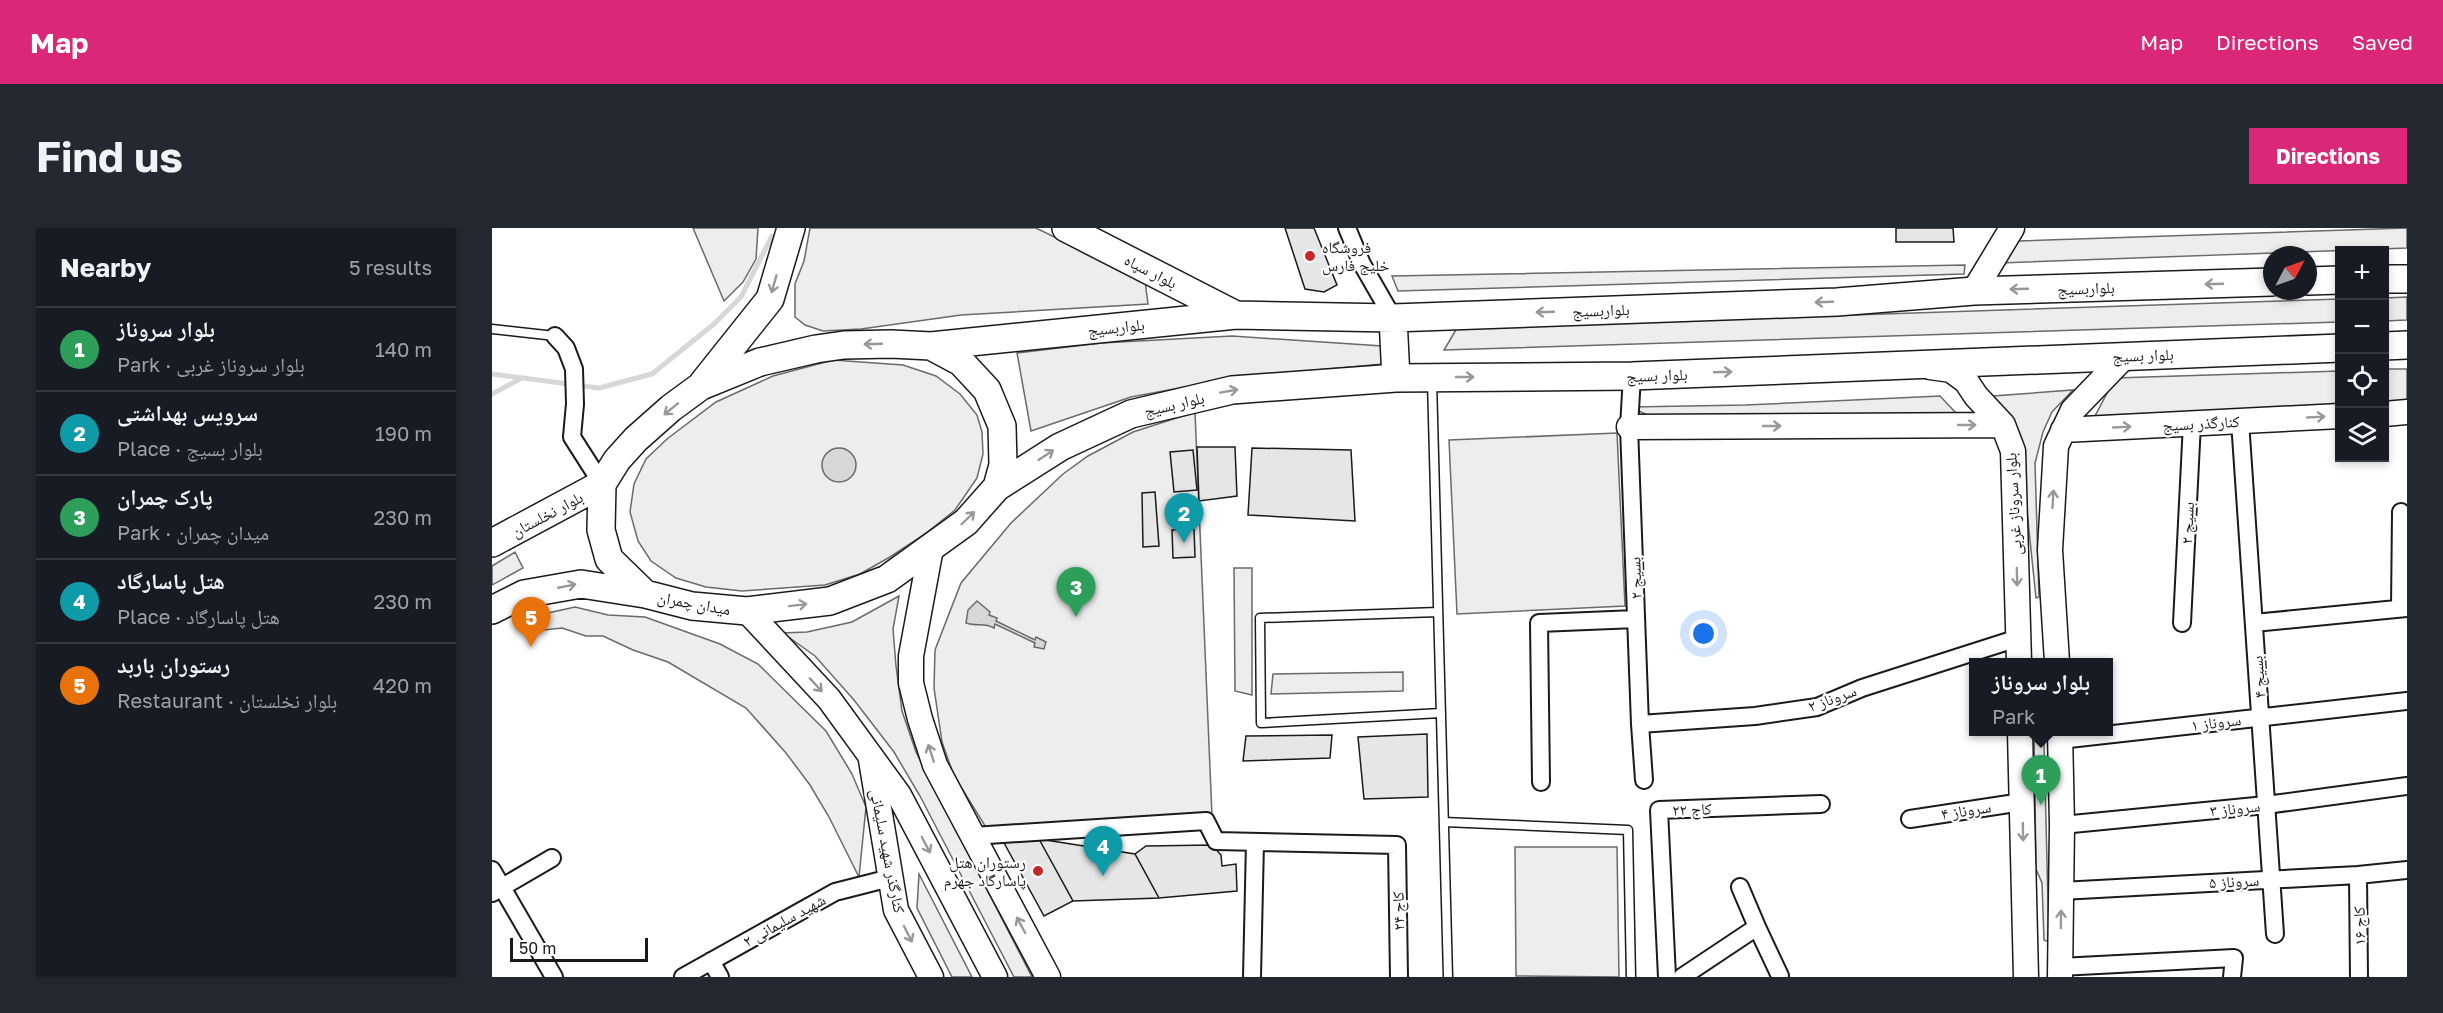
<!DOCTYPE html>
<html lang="en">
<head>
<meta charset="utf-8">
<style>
  body { margin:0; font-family:"Golos Text","Noto Naskh Arabic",sans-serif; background:#242831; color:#f1f3f6 }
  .controls { position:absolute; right:18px; top:18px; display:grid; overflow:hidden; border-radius:0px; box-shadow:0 3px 9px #0003 }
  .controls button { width:54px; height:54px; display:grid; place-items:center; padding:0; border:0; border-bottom:2px solid #363941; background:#171b24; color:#f1f3f6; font:30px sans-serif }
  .compass { position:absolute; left:1771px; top:18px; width:54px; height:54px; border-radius:50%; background:#171b24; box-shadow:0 3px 9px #0003; rotate:49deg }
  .scale { position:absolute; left:18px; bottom:15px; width:138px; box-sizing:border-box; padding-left:6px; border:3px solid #1a1a1a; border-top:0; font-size:16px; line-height:21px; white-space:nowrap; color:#1a1a1a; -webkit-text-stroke:4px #fff; paint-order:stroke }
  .you { position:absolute; left:1212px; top:406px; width:21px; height:21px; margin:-15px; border:4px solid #fff; border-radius:50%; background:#1a73e8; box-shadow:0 0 0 9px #1a73e833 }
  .badge { display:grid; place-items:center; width:39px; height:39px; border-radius:50%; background:#db2777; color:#fff; font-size:20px; font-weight:700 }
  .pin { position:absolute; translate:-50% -50px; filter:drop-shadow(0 2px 3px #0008) }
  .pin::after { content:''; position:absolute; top:32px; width:21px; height:18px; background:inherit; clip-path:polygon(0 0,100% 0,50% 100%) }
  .popup { position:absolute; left:1477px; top:430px; width:144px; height:78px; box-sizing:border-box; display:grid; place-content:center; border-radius:0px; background:#171b24; filter:drop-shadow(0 2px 4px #0005); font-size:20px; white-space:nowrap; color:#9ea1a6 }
  .popup b { font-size:22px; color:#f1f3f6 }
  .popup::after { content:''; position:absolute; left:50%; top:100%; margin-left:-12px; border:12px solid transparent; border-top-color:#171b24 }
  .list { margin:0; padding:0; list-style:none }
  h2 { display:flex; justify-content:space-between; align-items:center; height:78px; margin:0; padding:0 24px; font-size:26px }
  h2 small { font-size:20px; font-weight:400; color:#9ea1a6 }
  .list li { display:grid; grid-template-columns:39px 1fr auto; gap:18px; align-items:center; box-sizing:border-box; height:84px; padding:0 24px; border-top:2px solid #363941 }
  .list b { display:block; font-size:22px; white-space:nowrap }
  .list p { margin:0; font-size:20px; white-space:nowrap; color:#9ea1a6 }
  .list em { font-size:20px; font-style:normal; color:#9ea1a6 }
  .icon { flex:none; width:33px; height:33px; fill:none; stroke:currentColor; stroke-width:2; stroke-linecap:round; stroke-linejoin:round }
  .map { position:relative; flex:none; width:1915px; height:749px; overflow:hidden; border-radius:0px }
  header { display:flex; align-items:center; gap:36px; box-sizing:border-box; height:84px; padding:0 30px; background:#db2777; color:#fff }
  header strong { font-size:28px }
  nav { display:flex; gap:33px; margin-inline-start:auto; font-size:21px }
  .intro { display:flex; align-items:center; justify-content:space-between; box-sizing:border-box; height:144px; padding:0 36px }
  h1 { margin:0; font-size:42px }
  .button { padding:15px 27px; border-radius:0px; background:#db2777; color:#fff; font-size:21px; font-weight:700 }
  main { display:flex; gap:36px; padding:0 36px }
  aside { flex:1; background:#171b24; border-radius:0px; box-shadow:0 3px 9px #0003 }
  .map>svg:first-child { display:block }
  .built { fill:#ededed; stroke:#6a6a6a; stroke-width:1.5 }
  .water { fill:#d7d7d7; stroke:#6a6a6a; stroke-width:1.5 }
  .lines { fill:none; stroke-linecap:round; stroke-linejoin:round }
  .stream { stroke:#d7d7d7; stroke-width:5 }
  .building { fill:#e6e6e6; stroke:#1a1a1a; stroke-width:1.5 }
  .lane-casing { stroke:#1a1a1a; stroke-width:11 }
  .street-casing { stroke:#1a1a1a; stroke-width:20 }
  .secondary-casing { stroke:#1a1a1a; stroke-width:27 }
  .primary-casing { stroke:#1a1a1a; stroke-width:30 }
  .lane { stroke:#fff; stroke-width:8 }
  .street { stroke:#fff; stroke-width:16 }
  .secondary { stroke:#fff; stroke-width:24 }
  .primary { stroke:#fff; stroke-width:27 }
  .oneway { stroke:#989898 }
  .poi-dot { fill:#c62828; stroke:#fff; stroke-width:2 }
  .labels { text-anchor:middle; stroke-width:4.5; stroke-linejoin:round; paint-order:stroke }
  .poi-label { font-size:16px; fill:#1a1a1a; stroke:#fff; text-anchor:start }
  .street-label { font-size:16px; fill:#1a1a1a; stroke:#fff }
</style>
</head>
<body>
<header>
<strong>Map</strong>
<nav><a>Map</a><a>Directions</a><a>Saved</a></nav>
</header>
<div class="intro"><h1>Find us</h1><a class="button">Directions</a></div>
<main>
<aside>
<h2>Nearby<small>5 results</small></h2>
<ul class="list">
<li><span class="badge" style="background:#2e9e5b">1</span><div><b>بلوار سروناز</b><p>Park · بلوار سروناز غربی</p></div><em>140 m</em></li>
<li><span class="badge" style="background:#0f9aa8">2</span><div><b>سرویس بهداشتی</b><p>Place · بلوار بسیج</p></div><em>190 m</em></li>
<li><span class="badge" style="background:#2e9e5b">3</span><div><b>پارک چمران</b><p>Park · میدان چمران</p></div><em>230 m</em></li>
<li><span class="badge" style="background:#0f9aa8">4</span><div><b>هتل پاسارگاد</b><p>Place · هتل پاسارگاد</p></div><em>230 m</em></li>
<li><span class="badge" style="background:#e8710a">5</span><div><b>رستوران باربد</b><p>Restaurant · بلوار نخلستان</p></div><em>420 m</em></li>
</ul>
</aside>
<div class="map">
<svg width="1915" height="749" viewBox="0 0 1915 749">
  <rect width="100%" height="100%" fill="#fff"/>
  <!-- built -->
  <path class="built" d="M201 0H266L264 31 251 54 232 73Z
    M318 0H544L653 53 656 76 469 87 369 101 331 103 313 97 303 89V56L312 33Z
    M1915 0V20L1509 35 1526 13Z
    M1473 37 1472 46 906 63 900 48Z
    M1915 69V92L1893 93V70Z
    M1847 71V94L952 122 965 100Z
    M740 108 890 118 891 136 747 149 639 169 539 203 525 125 609 115Z
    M341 132 411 137 444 148 468 166 485 187 490 204 491 226 485 250 463 282 433 306 398 329 368 346 333 357 250 363 214 359 184 350 159 333 146 313 138 284 142 256 154 231 175 211 224 174 281 148Z
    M1892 141H1915V176H1893Z
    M1847 143V177L1603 188 1623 150Z
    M1581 162 1560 184 1551 204 1543 235 1547 369 1544 370 1532 254 1487 169Z
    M1448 168 1479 201 1188 202 1138 179 1254 177Z
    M703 184 720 588 495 601 462 548 450 514 442 460 443 422 469 355 519 295 571 246 596 228 641 204Z
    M1125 205 1133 378 965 386 957 212Z
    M23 324 31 340 0 357V338Z
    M742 340H760V467L743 463Z
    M407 368 401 401 404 438 410 483 424 524 540 749H522L428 568 402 524 362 472 323 428 291 405 315 404 360 394Z
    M83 379 116 387 153 389 228 416 266 436 334 503 360 546 374 579 367 649 337 589 318 557 294 525 254 480 176 434 141 422 111 408H94L70 400 43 403 47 387Z
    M911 444V463L779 466 781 446Z
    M1542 504H1551L1552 514 1557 714 1552 712 1550 655 1544 641Z
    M1023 619H1125L1127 749 1024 748Z
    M427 646 480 749H460L425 680Z"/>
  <!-- water -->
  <path class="water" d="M330 237a17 17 0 1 1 34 0a17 17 0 1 1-34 0Z
    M485 373 498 384 497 387 505 390 504 393 543 412 544 409 554 414 552 421 542 419 543 415 503 396 502 400C492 394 485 399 474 395L476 382Z"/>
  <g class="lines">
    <!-- stream -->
    <path class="stream" d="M0 146 107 160 160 146 222 96 249 69 280 8
      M0 166 30 150"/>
  </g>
  <!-- building -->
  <path class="building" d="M793 0H822L845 57 832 64 813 61Z
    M1404 0H1461L1462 14H1404Z
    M705 219H743L745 268 707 273Z
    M760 220 859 222 863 293 756 287Z
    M701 222 705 262 682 264 678 224Z
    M663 264 667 318 651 319 650 265Z
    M702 301 703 329 681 330 680 302Z
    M935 506 936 569 872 571 866 509Z
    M840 507 838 530 751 533 754 508Z
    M547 611 581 673 552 688 511 613Z
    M547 611 643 626 667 670 581 673Z
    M720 617 729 627 730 638 744 636 745 663 667 670 643 626 654 618Z"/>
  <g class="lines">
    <!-- lane casing -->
    <g class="lane-casing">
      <path id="lane" d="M0 101 63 108
        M940 153 956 749
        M946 384 768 390 769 495 949 485
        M952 594 1136 602 1139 749"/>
    </g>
    <!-- street casing -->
    <g class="street-casing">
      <path id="street" d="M855 0 870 36 901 90
        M63 108 74 120 82 141 83 176 80 209 110 256
        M1140 148 1137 199 1148 496 1152 552
        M1748 193 1783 706
        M1908 380 1909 284
        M1690 395 1700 195
        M1762 395 1915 380
        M1148 496 1263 488 1325 479 1370 460 1526 410
        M1568 512 1915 473
        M1049 554 1047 395 1144 391
        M1418 591 1530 574
        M1570 597 1774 577 1915 558
        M481 608 714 593 724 613 905 617 907 749
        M0 642 62 749
        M1866 647 1867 749
        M1569 663 1866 647 1915 642
        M0 665 60 630
        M1265 699 1288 748
        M219 733 228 749
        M1568 739 1742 730 1740 749
        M191 749 343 664 398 650
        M760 749 763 614
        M1175 749 1167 582 1329 576
        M1190 749 1265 699 1248 659"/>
    </g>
    <!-- secondary casing -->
    <g class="secondary-casing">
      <path id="secondary" d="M1482 63 1520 0
        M1438 139 1459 142 1474 153 1484 168 1511 197 1521 223 1527 434
        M1892 186 1915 184
        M1137 199 1511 197
        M1571 202 1848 188
        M439 320 419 428V455L428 491 443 537 556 749
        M255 383 337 471 407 567 503 749
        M1565 434 1558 322 1564 218 1581 182 1633 128
        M1528 504 1534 749
        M1568 504 1570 597 1568 749
        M379 532 404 682 439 749"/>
    </g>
    <!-- primary casing -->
    <g class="primary-casing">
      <path id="primary" d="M574 0 744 87
        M1892 51H1915
        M1816 53 1848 52
        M901 90 904 150
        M439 118 469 134 495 162 510 198 511 237 505 259 474 294 395 351 338 373 255 383 200 378 153 366 117 331 109 302 110 256 125 232 144 211 179 180 209 158 268 134 324 121 352 117 399 116 439 118 744 87 901 90 1345 74 1482 63 1780 54
        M1892 118 1915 117
        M211 155 278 71 299 0
        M505 259 568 219 639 186 740 162 904 150 1140 148 1848 120
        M0 315 110 256
        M0 382 32 366 89 356 153 366"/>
    </g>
    <!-- lane -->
    <use href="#lane" class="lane"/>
    <!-- street -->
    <use href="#street" class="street"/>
    <!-- secondary -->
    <use href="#secondary" class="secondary"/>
    <!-- primary -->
    <use href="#primary" class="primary"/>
  </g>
  <!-- one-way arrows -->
  <defs><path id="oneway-shaft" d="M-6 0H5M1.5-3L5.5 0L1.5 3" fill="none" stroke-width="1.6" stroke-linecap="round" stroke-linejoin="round" transform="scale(1.5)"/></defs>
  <g class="oneway">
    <use href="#oneway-shaft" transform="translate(282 56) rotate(106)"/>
    <use href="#oneway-shaft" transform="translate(1722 56) rotate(178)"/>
    <use href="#oneway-shaft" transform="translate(1527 61) rotate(178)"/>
    <use href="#oneway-shaft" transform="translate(1332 74) rotate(178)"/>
    <use href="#oneway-shaft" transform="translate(1053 84) rotate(178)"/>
    <use href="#oneway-shaft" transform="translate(381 116) rotate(178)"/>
    <use href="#oneway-shaft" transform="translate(1231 144) rotate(-2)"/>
    <use href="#oneway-shaft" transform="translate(973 149)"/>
    <use href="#oneway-shaft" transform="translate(737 163) rotate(-10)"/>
    <use href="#oneway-shaft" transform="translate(179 181) rotate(141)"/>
    <use href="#oneway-shaft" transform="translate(1824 189) rotate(-3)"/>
    <use href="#oneway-shaft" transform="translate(1475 197)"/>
    <use href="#oneway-shaft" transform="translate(1280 198)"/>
    <use href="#oneway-shaft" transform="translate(1630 199) rotate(-3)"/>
    <use href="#oneway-shaft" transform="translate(554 227) rotate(-33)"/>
    <use href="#oneway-shaft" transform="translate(1561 271) rotate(-87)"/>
    <use href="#oneway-shaft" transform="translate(476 290) rotate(-44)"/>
    <use href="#oneway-shaft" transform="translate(1525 349) rotate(89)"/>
    <use href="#oneway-shaft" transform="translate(75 358) rotate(-11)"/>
    <use href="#oneway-shaft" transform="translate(306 377) rotate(-7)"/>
    <use href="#oneway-shaft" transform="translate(324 457) rotate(47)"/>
    <use href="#oneway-shaft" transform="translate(439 525) rotate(-108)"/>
    <use href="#oneway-shaft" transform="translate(1531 604) rotate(89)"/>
    <use href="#oneway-shaft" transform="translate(434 617) rotate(62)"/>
    <use href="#oneway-shaft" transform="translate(1569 691) rotate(-89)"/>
    <use href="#oneway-shaft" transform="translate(529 697) rotate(-118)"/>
    <use href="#oneway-shaft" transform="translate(416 706) rotate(63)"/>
  </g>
  <!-- markers -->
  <g class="poi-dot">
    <circle cx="818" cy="28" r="6"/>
    <circle cx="546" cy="643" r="6"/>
  </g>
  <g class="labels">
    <!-- poi labels -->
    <g class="poi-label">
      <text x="830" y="25">فروشگاه<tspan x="830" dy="18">خلیج فارس</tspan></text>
      <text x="534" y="640" text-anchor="end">رستوران هتل<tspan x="534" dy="18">پاسارگاد جهرم</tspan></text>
    </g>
    <!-- street labels -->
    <g class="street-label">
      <text transform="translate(659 43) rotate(27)" y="6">بلوار سپاه</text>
      <text transform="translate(1594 60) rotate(-2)" y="6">بلواربسیج</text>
      <text transform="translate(1109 82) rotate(-2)" y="6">بلواربسیج</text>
      <text transform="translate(624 99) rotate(-6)" y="6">بلواربسیج</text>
      <text transform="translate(1651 127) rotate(-2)" y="6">بلوار بسیج</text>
      <text transform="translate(1165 147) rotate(-2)" y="6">بلوار بسیج</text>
      <text transform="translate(682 176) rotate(-13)" y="6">بلوار بسیج</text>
      <text transform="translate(1709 195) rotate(-3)" y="6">کنارگذر بسیج</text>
      <text transform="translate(1521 276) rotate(-93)" y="6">بلوار سروناز غربی</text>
      <text transform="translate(55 286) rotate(-28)" y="6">بلوار نخلستان</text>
      <text transform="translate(1695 295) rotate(-87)" y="6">بسیج ۲</text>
      <text transform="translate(1143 350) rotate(-92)" y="6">بسیج ۲</text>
      <text transform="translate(202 375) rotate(10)" y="6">میدان چمران</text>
      <text transform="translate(1766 449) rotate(-94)" y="6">بسیج ۴</text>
      <text transform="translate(1340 470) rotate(-20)" y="6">سروناز ۲</text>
      <text transform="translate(1724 494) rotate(-7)" y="6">سروناز ۱</text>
      <text transform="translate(1743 580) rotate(-6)" y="6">سروناز ۳</text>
      <text transform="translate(1200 581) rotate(-2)" y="6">کاج ۲۲</text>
      <text transform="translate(1474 582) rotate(-9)" y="6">سروناز ۴</text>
      <text transform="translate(396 623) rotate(79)" y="6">کنارگذر شهید سلیمانی</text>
      <text transform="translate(1742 653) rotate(-3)" y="6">سروناز ۵</text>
      <text transform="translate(906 683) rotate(-91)" y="6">کاج ۲۴</text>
      <text transform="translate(292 692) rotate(-29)" y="6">شهید سلیمانی ۲</text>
      <text transform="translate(1867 698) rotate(-91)" y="6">کاج ۱۶</text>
    </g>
  </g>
</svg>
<div class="controls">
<button>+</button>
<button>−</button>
<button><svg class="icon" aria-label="locate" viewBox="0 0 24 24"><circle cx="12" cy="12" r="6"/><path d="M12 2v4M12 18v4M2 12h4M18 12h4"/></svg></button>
<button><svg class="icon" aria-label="layers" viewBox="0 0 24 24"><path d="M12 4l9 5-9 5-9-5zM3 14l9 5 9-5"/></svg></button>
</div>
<svg class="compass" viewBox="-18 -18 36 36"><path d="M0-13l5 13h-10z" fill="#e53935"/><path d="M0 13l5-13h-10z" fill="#9ea1a6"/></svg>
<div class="scale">50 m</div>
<div class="you"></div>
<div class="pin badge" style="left:1549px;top:577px;background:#2e9e5b">1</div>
<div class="popup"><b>بلوار سروناز</b>Park</div>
<div class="pin badge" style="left:692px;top:315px;background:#0f9aa8">2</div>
<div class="pin badge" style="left:584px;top:389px;background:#2e9e5b">3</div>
<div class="pin badge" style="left:611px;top:648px;background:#0f9aa8">4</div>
<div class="pin badge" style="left:39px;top:419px;background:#e8710a">5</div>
</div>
</main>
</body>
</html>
